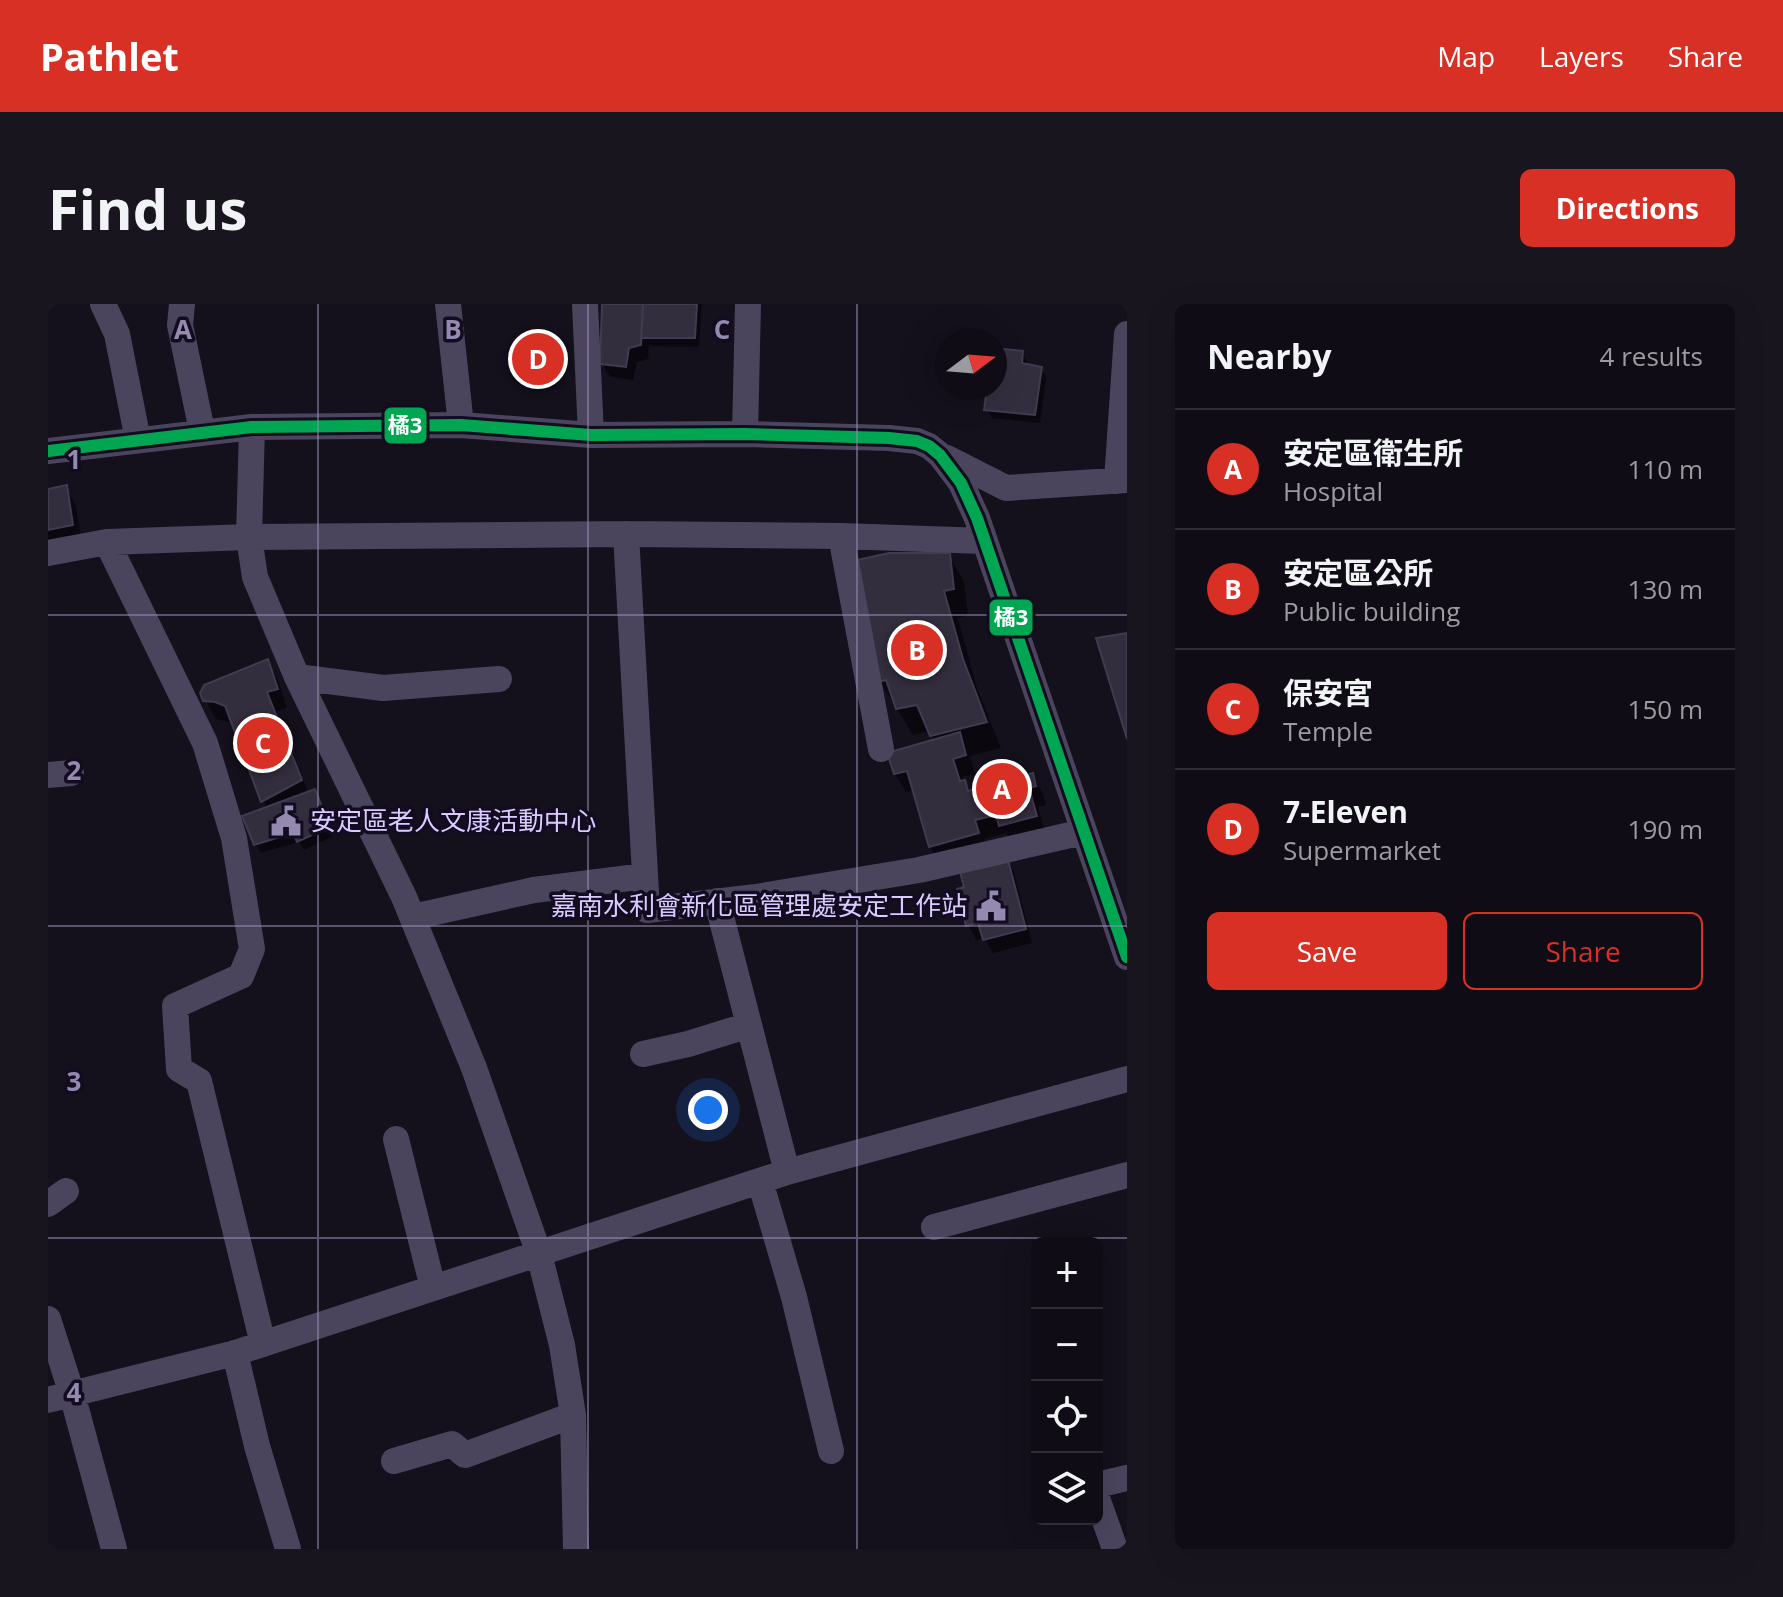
<!DOCTYPE html>
<html lang="en">
<head>
<meta charset="utf-8">
<style>
  body { margin:0; font-family:"Open Sans","Noto Sans TC",sans-serif; background:#18151e; color:#f1f3f6 }
  .controls { position:absolute; right:24px; bottom:24px; display:grid; overflow:hidden; border-radius:12px; box-shadow:0 8px 32px #0002 }
  .controls button { width:72px; height:72px; display:grid; place-items:center; padding:0; border:0; border-bottom:2px solid #2f2c34; background:#0f0c15; color:#f1f3f6; font:40px sans-serif }
  .compass { position:absolute; left:887px; top:24px; width:72px; height:72px; border-radius:50%; background:#0f0c15; box-shadow:0 8px 32px #0002; rotate:74deg }
  .you { position:absolute; left:660px; top:806px; width:28px; height:28px; margin:-20px; border:6px solid #fff; border-radius:50%; background:#1a73e8; box-shadow:0 0 0 12px #1a73e833 }
  .badge { display:grid; place-items:center; width:52px; height:52px; border-radius:50%; background:#d93025; color:#fff; font-size:26px; font-weight:700 }
  .pin { position:absolute; translate:-50% -50%; border:4px solid #fff; box-shadow:0 2px 8px #0006 }
  .list { margin:0; padding:0; list-style:none }
  h2 { display:flex; justify-content:space-between; align-items:center; height:104px; margin:0; padding:0 32px; font-size:34px }
  h2 small { font-size:26px; font-weight:400; color:#9b9ba0 }
  .list li { display:grid; grid-template-columns:52px 1fr auto; gap:24px; align-items:center; box-sizing:border-box; height:120px; padding:0 32px; border-top:2px solid #2f2c34 }
  .list b { display:block; font-size:30px; white-space:nowrap }
  .list p { margin:0; font-size:26px; white-space:nowrap; color:#9b9ba0 }
  .list em { font-size:26px; font-style:normal; color:#9b9ba0 }
  .actions { display:flex; gap:16px; padding:24px 32px }
  .actions a { flex:1; padding:18px 0; border:2px solid #d93025; border-radius:12px; text-align:center; font-size:28px; color:#d93025 }
  .actions .main { background:#d93025; color:#fff }
  .icon { flex:none; width:44px; height:44px; fill:none; stroke:currentColor; stroke-width:2; stroke-linecap:round; stroke-linejoin:round }
  .map { position:relative; flex:none; width:1079px; height:1245px; overflow:hidden; border-radius:12px }
  header { display:flex; align-items:center; gap:48px; box-sizing:border-box; height:112px; padding:0 40px; background:#d93025; color:#fff }
  header strong { font-size:38px }
  nav { display:flex; gap:44px; margin-inline-start:auto; font-size:28px }
  .intro { display:flex; align-items:center; justify-content:space-between; box-sizing:border-box; height:192px; padding:0 48px }
  h1 { margin:0; font-size:56px }
  .button { padding:20px 36px; border-radius:12px; background:#d93025; color:#fff; font-size:28px; font-weight:700 }
  main { display:flex; gap:48px; padding:0 48px }
  aside { flex:1; background:#0f0c15; border-radius:12px; box-shadow:0 8px 32px #0002 }
  .map>svg:first-child { display:block }
  .shadow { fill:#0007 }
  .building { fill:#332e3e; stroke:#423a50; stroke-width:2 }
  .lines { fill:none; stroke-linecap:round; stroke-linejoin:round }
  .minor { stroke:#4a455d; stroke-width:26 }
  .bus-1-casing { stroke:#130c20; stroke-width:18 }
  .bus-1 { stroke:#00a651; stroke-width:12 }
  .grid { fill:none; stroke:#948ab0; stroke-width:2; stroke-opacity:0.55 }
  .labels { text-anchor:middle; stroke-width:7; stroke-linejoin:round; paint-order:stroke }
  .poi-label { font-size:26px; fill:#d9cbff; stroke:#130c20; text-anchor:start }
  .grid-label { font-size:26px; text-anchor:middle; font-weight:bold; fill:#948ab0; stroke:#130c20; stroke-width:7; stroke-linejoin:round; paint-order:stroke }
  .line-badge { stroke:#130c20; stroke-width:3 }
  .badge-label { font-size:22px; text-anchor:middle; font-weight:bold; fill:#fff }
</style>
</head>
<body>
<header>
<strong>Pathlet</strong>
<nav><a>Map</a><a>Layers</a><a>Share</a></nav>
</header>
<div class="intro"><h1>Find us</h1><a class="button">Directions</a></div>
<main>
<div class="map">
<svg width="1079" height="1245" viewBox="0 0 1079 1245">
  <rect width="100%" height="100%" fill="#14101c"/>
  <!-- shadow -->
  <path class="shadow" d="M556 0H654L651 43 601 42 600 55 589 58 585 76 562 73 554 59Z
    M947 46 974 49 979 58V62L993 64 998 74 992 119 944 114 938 105 941 84H947Z
    M18 184 28 202 34 240 0 247V187Z
    M901 251 916 278 920 311 910 314 929 384 953 444 922 452 927 470 914 473 916 478 922 488 984 471 995 490 998 501 990 503 998 531 964 540 958 529 936 535 940 548 893 561 882 543 866 486 858 488 847 470 842 450 887 437 882 427 865 431 832 377Z
    M219 357 230 376 239 404 228 407 261 490 271 497 285 532 256 546 251 538 213 549 207 540 219 505 185 419 168 415 157 396Z
    M958 554 966 568 984 639 945 649 936 634 928 636 920 621 918 585Z"/>
  <!-- building -->
  <path class="building" d="M554 0H595L593 41 581 44 578 63 552 60Z
    M595 0H649L647 34H593Z
    M947 44 975 47 974 59 994 63 987 111 936 106 939 84H947Z
    M19 181 25 221 0 226V185Z
    M841 249H902L906 285 896 287 915 355 939 418 882 432 869 401 848 405 838 376 830 378 809 256Z
    M1079 329V435L1048 334Z
    M220 355 230 385 219 388 254 476 213 498 177 402 167 398 155 397 152 389 156 381Z
    M912 428 918 451 905 455 912 477 917 476 920 487 985 469 988 482 981 484 989 512 951 522 948 511 927 516 931 529 881 543 859 467 846 470 839 449Z
    M267 485 282 523 249 538 245 529 206 541 194 512Z
    M959 552 978 625 935 636 930 619 918 622 909 585 916 583 911 564Z"/>
  <g class="lines">
    <!-- minor -->
    <path class="minor" d="M55 0 69 30 90 136
      M134 0 132 21 154 127
      M400 0 413 121
      M537 0 543 131
      M204 123 201 233 207 273 249 373 356 593 426 764 491 950 514 1041 525 1111 528 1245
      M697 130 700 0
      M0 147 204 123 413 121 543 131 697 130 841 134 869 137 881 142 892 151 913 179 929 214 1079 653
      M899 154 958 184 1079 176
      M1069 177 1079 30
      M578 230 599 606 708 593 871 566 1035 528
      M793 232 833 445
      M59 238 157 439 186 534 204 645 193 672 127 702 131 765 151 777 215 1040
      M0 249 59 238 201 233 578 230 793 232 936 237
      M249 373 335 384 451 375
      M0 471 23 469
      M669 597 739 868
      M365 613 486 586 597 572
      M595 750 640 740 701 721
      M348 835 385 984
      M712 877 746 993 783 1147
      M0 900 18 887
      M886 923 1079 871
      M0 1015 24 1090 66 1245
      M187 1049 209 1142 240 1245
      M0 1096 187 1049 739 868 1079 775
      M346 1157 404 1140 417 1151 525 1111
      M1049 1181 1079 1174
      M1049 1194 1067 1245"/>
    <!-- bus-1 casing -->
    <g class="bus-1-casing">
      <path id="bus-1" d="M0 147 204 123 413 121 543 131 697 130 841 134 869 137 881 142 892 151 913 179 929 214 1079 653"/>
    </g>
    <!-- bus-1 -->
    <use href="#bus-1" class="bus-1"/>
  </g>
  <!-- grid -->
  <path class="grid" d="M270 0V1245M540 0V1245M809 0V1245M0 311H1079M0 622H1079M0 934H1079"/>
  <!-- icons -->
  <defs>
    <g id="civic-bare" transform="scale(2.4)"><path d="M-.6-6.5H3V-4.5H.6V-3L4-1V1h2V6H-6V1h2V-1L-.6-3ZM-1.2 2.5V6h2.4V2.5Z" fill="#948ab0" stroke="#130c20" stroke-width="2.5" paint-order="stroke"/></g>
  </defs>
  <g fill-rule="evenodd">
    <use href="#civic-bare" x="238" y="517"/>
    <use href="#civic-bare" x="943" y="602"/>
  </g>
  <g class="labels">
    <!-- poi labels -->
    <g class="poi-label">
      <text x="262" y="526">安定區老人文康活動中心</text>
      <text x="919" y="611" text-anchor="end">嘉南水利會新化區管理處安定工作站</text>
    </g>
  </g>
  <g class="grid-label">
    <text x="135" y="35">A</text>
    <text x="405" y="35">B</text>
    <text x="674" y="35">C</text>
    <text x="26" y="165">1</text>
    <text x="26" y="476">2</text>
    <text x="26" y="787">3</text>
    <text x="26" y="1098">4</text>
  </g>
  <g class="line-badge">
    <rect x="335" y="102" width="45" height="39" rx="8" fill="#00a651"/>
    <rect x="940" y="294" width="46" height="39" rx="8" fill="#00a651"/>
  </g>
  <g class="badge-label">
    <text x="357" y="129">橘3</text>
    <text x="963" y="321">橘3</text>
  </g>
</svg>
<div class="controls">
<button>+</button>
<button>−</button>
<button><svg class="icon" aria-label="locate" viewBox="0 0 24 24"><circle cx="12" cy="12" r="6"/><path d="M12 2v4M12 18v4M2 12h4M18 12h4"/></svg></button>
<button><svg class="icon" aria-label="layers" viewBox="0 0 24 24"><path d="M12 4l9 5-9 5-9-5zM3 14l9 5 9-5"/></svg></button>
</div>
<svg class="compass" viewBox="-18 -18 36 36"><path d="M0-13l5 13h-10z" fill="#e53935"/><path d="M0 13l5-13h-10z" fill="#9b9ba0"/></svg>
<div class="you"></div>
<div class="pin badge" style="left:954px;top:485px">A</div>
<div class="pin badge" style="left:869px;top:346px">B</div>
<div class="pin badge" style="left:215px;top:439px">C</div>
<div class="pin badge" style="left:490px;top:55px">D</div>
</div>
<aside>
<h2>Nearby<small>4 results</small></h2>
<ul class="list">
<li><span class="badge">A</span><div><b>安定區衛生所</b><p>Hospital</p></div><em>110 m</em></li>
<li><span class="badge">B</span><div><b>安定區公所</b><p>Public building</p></div><em>130 m</em></li>
<li><span class="badge">C</span><div><b>保安宮</b><p>Temple</p></div><em>150 m</em></li>
<li><span class="badge">D</span><div><b>7-Eleven</b><p>Supermarket</p></div><em>190 m</em></li>
</ul>
<div class="actions"><a class="main">Save</a><a>Share</a></div>
</aside>
</main>
</body>
</html>
